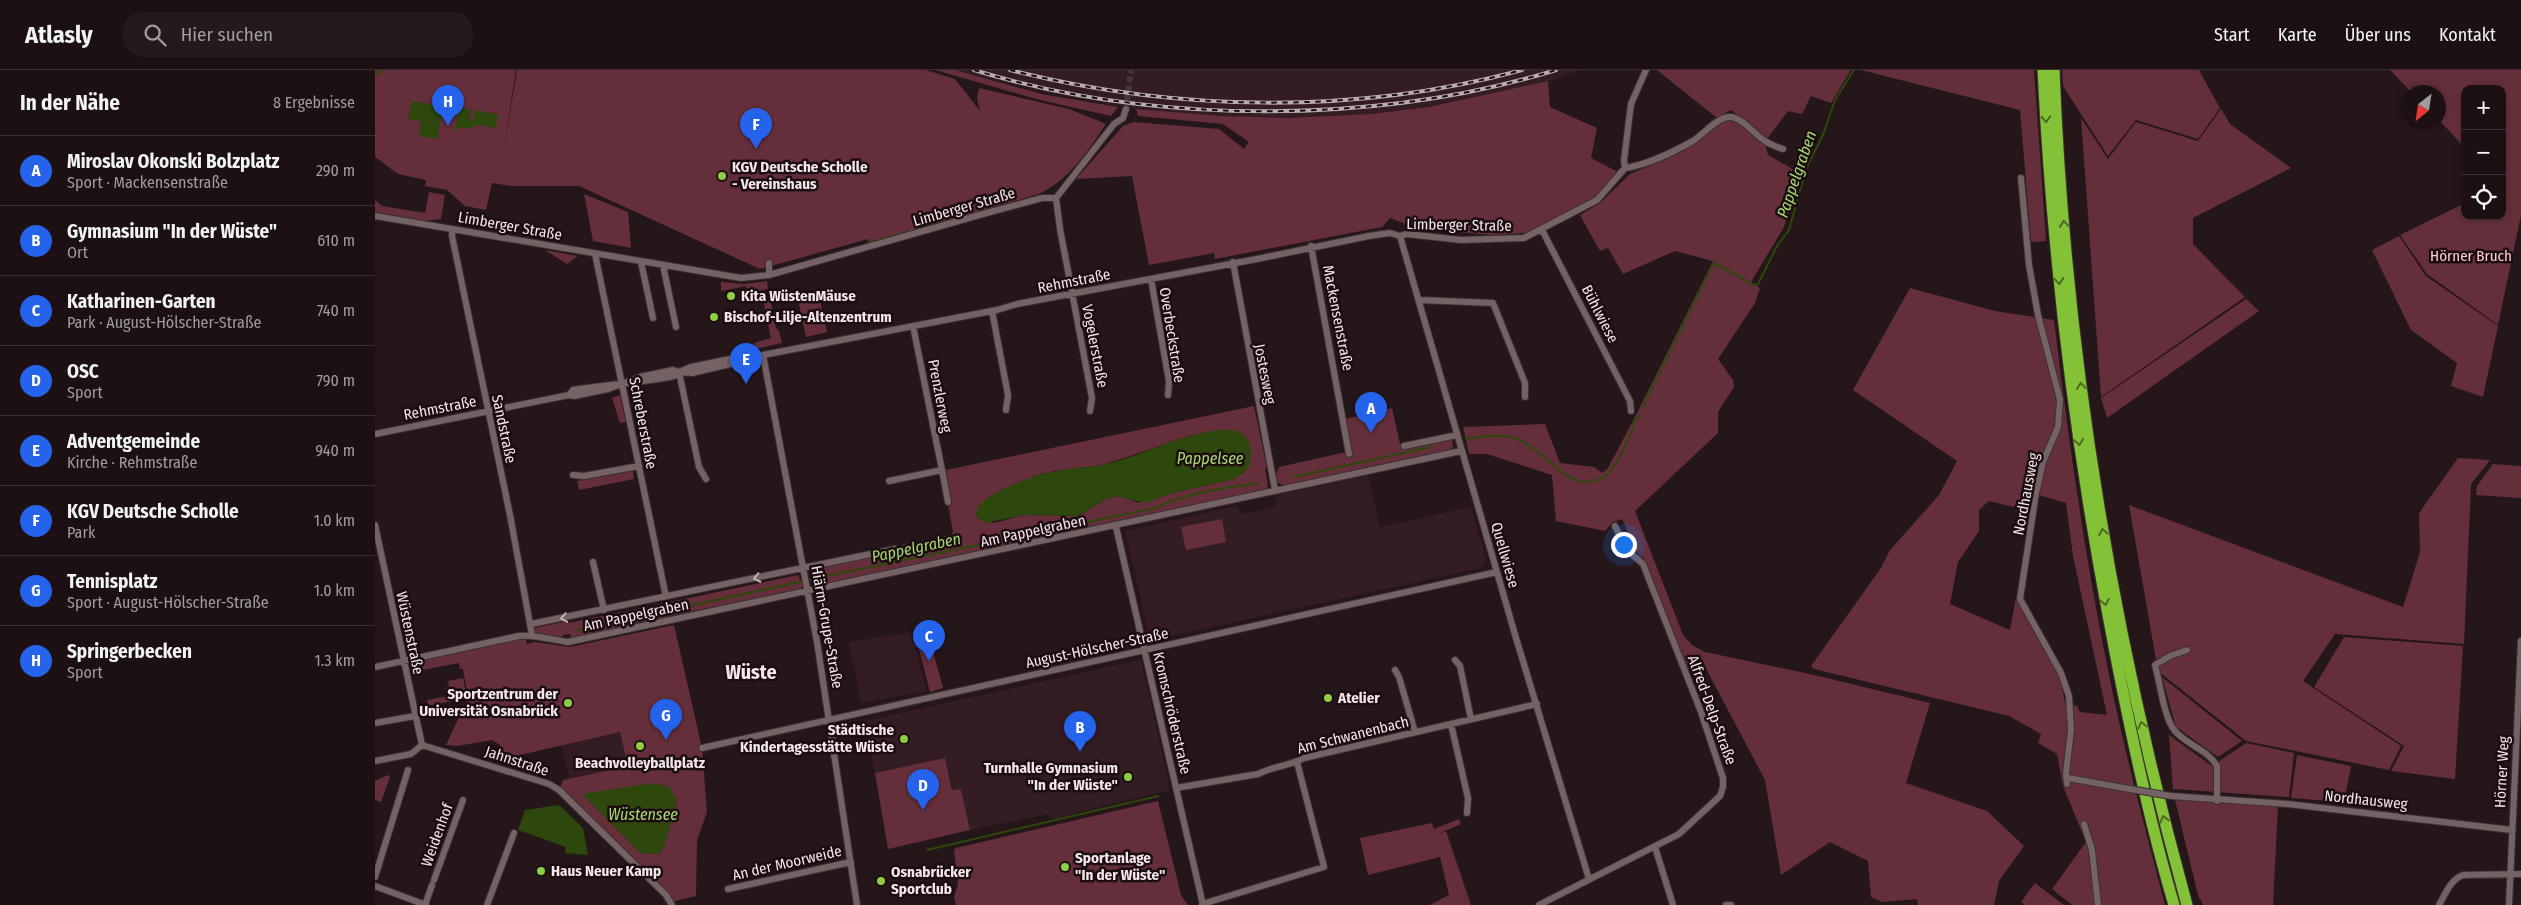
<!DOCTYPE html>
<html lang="de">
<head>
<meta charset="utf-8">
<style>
  body { margin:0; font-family:"Fira Sans Condensed",sans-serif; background:#25191c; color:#f1f3f6 }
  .controls { position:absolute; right:15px; top:15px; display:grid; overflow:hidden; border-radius:10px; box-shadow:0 2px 8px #0003 }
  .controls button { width:45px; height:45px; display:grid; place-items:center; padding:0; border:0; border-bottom:1px solid #3a3033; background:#1c1013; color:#f1f3f6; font:25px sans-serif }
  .compass { position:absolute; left:2026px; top:15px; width:45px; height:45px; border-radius:50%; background:#1c1013; box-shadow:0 2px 8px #0003; rotate:210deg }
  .you { position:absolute; left:1248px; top:474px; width:18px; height:18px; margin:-12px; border:4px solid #fff; border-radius:50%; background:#1a73e8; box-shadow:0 0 0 8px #1a73e833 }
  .badge { display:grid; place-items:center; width:32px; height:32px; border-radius:50%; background:#2563eb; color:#fff; font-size:16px; font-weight:700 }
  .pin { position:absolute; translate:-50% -41px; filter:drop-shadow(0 1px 2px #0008) }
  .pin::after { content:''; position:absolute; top:26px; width:18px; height:15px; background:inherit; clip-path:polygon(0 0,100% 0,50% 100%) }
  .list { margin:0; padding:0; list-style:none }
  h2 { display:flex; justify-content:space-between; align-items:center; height:65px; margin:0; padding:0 20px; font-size:21px }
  h2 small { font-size:16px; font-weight:400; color:#a09da0 }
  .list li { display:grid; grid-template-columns:32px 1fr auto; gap:15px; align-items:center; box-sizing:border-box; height:70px; padding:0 20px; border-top:1px solid #3a3033 }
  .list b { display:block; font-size:19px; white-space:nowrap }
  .list p { margin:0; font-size:16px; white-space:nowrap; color:#a09da0 }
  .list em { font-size:16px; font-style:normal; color:#a09da0 }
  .icon { flex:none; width:28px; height:28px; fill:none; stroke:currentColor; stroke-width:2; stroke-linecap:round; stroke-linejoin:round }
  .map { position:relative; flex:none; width:2146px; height:835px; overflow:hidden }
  header { display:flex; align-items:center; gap:30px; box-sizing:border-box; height:70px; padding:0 25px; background:#1c1013; border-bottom:1px solid #3a3033 }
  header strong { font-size:24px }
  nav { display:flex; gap:28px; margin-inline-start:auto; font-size:18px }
  .search { width:350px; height:45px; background:#25191c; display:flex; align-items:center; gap:12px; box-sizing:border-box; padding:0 18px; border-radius:20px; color:#a09da0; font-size:19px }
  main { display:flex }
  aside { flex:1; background:#1c1013 }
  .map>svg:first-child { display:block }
  .built { fill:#331d22 }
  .green { fill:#642f3b; fill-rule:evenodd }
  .water { fill:#2d470c }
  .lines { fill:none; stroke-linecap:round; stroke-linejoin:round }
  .stream { stroke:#2d470c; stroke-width:2 }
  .street-tunnel { stroke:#443538; stroke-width:6; stroke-dasharray:6 3; stroke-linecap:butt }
  .street-casing { stroke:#3b3133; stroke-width:8 }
  .highway-casing { stroke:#3b3133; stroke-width:13 }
  .street { stroke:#756265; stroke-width:6 }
  .highway { stroke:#83c236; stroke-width:11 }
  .rail-casing { stroke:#b9acae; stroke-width:4 }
  .rail { stroke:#1b0d10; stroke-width:2; stroke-dasharray:5.5; stroke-linecap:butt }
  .street-bridge-casing { stroke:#3b3133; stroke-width:8; stroke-linecap:butt }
  .street-bridge { stroke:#756265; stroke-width:6 }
  .oneway { stroke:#4f6823 }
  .oneway2 { stroke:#c1b2b4 }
  .poi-dot { fill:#8dce44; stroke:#1b0d10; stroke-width:2 }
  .labels { text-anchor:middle; stroke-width:5; stroke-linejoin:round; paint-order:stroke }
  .poi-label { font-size:15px; font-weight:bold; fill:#f3e7e9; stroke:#1b0d10; text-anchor:start }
  .street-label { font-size:15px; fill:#f3e7e9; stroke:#1b0d10 }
  .park-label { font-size:15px; fill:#ffced6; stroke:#1b0d10 }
  .water-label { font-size:16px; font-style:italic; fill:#a5d974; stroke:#1b0d10 }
  .district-label { font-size:20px; font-weight:bold; fill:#f3e7e9; stroke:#1b0d10 }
</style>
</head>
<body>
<header>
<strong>Atlasly</strong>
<div class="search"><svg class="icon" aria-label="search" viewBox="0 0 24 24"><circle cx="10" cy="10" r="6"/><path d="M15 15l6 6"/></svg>Hier suchen</div>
<nav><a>Start</a><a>Karte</a><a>Über uns</a><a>Kontakt</a></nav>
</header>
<main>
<aside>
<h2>In der Nähe<small>8 Ergebnisse</small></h2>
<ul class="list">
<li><span class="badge">A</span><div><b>Miroslav Okonski Bolzplatz</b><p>Sport · Mackensenstraße</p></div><em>290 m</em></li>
<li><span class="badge">B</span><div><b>Gymnasium &quot;In der Wüste&quot;</b><p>Ort</p></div><em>610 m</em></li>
<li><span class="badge">C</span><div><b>Katharinen-Garten</b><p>Park · August-Hölscher-Straße</p></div><em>740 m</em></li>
<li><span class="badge">D</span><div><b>OSC</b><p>Sport</p></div><em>790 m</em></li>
<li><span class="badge">E</span><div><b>Adventgemeinde</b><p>Kirche · Rehmstraße</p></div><em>940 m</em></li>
<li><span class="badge">F</span><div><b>KGV Deutsche Scholle</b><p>Park</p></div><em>1.0 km</em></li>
<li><span class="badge">G</span><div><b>Tennisplatz</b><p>Sport · August-Hölscher-Straße</p></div><em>1.0 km</em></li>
<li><span class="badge">H</span><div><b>Springerbecken</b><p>Sport</p></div><em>1.3 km</em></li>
</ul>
</aside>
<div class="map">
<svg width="2146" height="835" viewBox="0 0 2146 835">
  <rect width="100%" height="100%" fill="#251619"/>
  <!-- built -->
  <path class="built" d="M580 0H1207L1173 11 1054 37 995 44 912 48 847 46 761 39 667 22Z
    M993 405 1005 457 1096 437 1111 489 1106 498 778 570 775 569 750 461 861 436 867 444 899 437 903 425Z
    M536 562 552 621 486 633 474 572Z
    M764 590 767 593 795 720 676 749 674 744 595 760 586 719 578 720 570 688 500 703 489 651Z
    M246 662 253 696 194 708 187 675Z"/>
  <!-- green -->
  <path class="green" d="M0 0H141L128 84 142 0H551L580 9 605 41 602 29 604 18 694 39 731 54C712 82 695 109 664 124L495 174 493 169 385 199 204 116H136L117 113 111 140 90 136 72 120 50 116 51 110 23 104 0 87Z
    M560 0H580L667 24 743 37 736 46 665 30Z
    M1282 0H1476L1456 33 1436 26 1427 44 1413 41 1392 69 1356 40 1342 48Z
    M1486 0H1659L1671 171 1656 172 1645 40Z
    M1687 0H1824L1845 38 1823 69 1761 50 1733 86 1688 16Z
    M2015 0H2146V145L2123 255 2052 204 2025 165 2090 133V146H2127V19H2090V78L2064 50V22H2036Z
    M1173 11 1175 37 1222 58 1216 88 1243 102 1216 131 1150 163 1118 165 1043 159 1015 148 1007 157 840 189 839 183 774 195 757 106 701 109 748 56 759 52 844 59 869 79 874 72 848 54 763 46 761 39 847 46 912 48 995 44 1054 37Z
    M1846 39 1855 54 1916 98 1818 148V174L1870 227 1726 327 1706 48 1733 89 1761 52 1823 71Z
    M1356 50 1363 52 1390 74 1393 85 1425 103 1409 157 1376 212 1385 218 1380 233 1343 289 1358 310 1359 317 1343 342V363L1260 441 1308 565 1317 575 1330 582 1435 604 1555 633 1531 713 1612 741 1649 776 1624 811 1619 835H1543L1542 829 1507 832 1496 827 1493 791 1455 772 1406 805 1390 710 1327 591 1312 600 1269 489 1262 482 1247 449 1238 452 1230 461 1181 451 1177 405 1112 384H1094L1088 357 1170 354 1185 393 1219 397 1227 403 1233 398 1263 341 1338 191 1300 181 1248 204 1233 178 1225 181 1205 145 1225 133 1255 104 1307 82 1346 53Z
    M54 122 70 125 66 149 49 151 0 146V130L7 136 50 143Z
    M209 124 253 142 256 178 218 171Z
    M2024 166 2051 206 2123 256 2108 327 2076 316 2082 293 2036 260 1997 180Z
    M170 180 203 186 192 194Z
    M392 211 393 219 372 223 371 216 346 221V212L369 214Z
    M1535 218 1620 241 1679 250C1695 383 1714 516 1743 647 1757 710 1774 773 1790 835H1697L1677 819 1711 772 1688 716 1682 684 1663 673 1666 664 1634 646 1439 599 1436 596 1506 498 1515 480 1564 425 1582 391 1478 320ZM1659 414 1664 425 1691 433 1698 486 1732 645 1705 642 1702 636 1690 633 1686 611 1641 527 1635 560 1575 534 1583 492 1604 461V440L1614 431 1655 441Z
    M443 220 452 262 431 267 422 224Z
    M394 222 401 258 404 261 407 273 380 279 379 273 396 268 393 254 397 252 395 244 391 245 387 223Z
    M1871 229 1884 241 1732 348 1726 328Z
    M245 325 251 352 245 353 237 328Z
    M879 336 892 398H890L893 416 890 421 442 517 437 514 435 502 437 499 522 481 526 475 576 465 578 462 573 435 577 434 571 400ZM817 365 859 409 797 423 763 433 750 427 740 426 731 429 703 446 649 445 619 453 605 450 660 406 679 401 728 395Z
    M1017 338 1025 374 1030 378 1077 368 1078 377 1075 380 909 416 902 412 900 406 904 397 976 381 970 349Z
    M2083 388 2115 390 2096 414 2089 574 1960 564 1928 611 2026 676 2014 700 1871 671 1783 601 1754 435 2028 537 2045 482 2044 443Z
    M2118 394 2146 396V428L2101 425 2102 416Z
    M258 401 259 409 204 420 202 411Z
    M847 449 851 472 811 480 806 457Z
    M423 505 428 516 424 520 298 545 286 550 196 569 195 564 188 565 185 568 161 564 159 558 188 552 194 553Z
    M299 555 327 678 332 742 322 770 321 826 296 832 184 720 188 710 253 696 245 662 128 689 125 675 117 670 82 676 71 675 93 628 88 599H85L84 593 37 602 36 596 40 592 145 569H151L152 574 159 572 195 577ZM208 724 302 730 289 776 284 784 266 783Z
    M552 560 568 618 555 622 540 563Z
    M1969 567 2088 576 2080 709 2016 701 2029 676 1939 617Z
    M1787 607 1867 671 1843 687 1801 657Z
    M88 608 92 628 53 636 52 630 73 626 70 618 74 617 73 611Z
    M1794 665 1837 696 1871 673 1919 683 1914 727 1798 719Z
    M1922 685 1976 696 1969 732 1916 728Z
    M570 688 577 720 586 719 595 760 513 779 500 703Z
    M13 705 15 707 6 732 0 730V711Z
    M1800 730 1903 736 1898 835H1828L1823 825Z
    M783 731 806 825 813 835H581L579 827 583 814 579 781 581 778Z
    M1084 749 1086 754 1060 765 1071 761 1096 835H1055L1074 825 1061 770 1065 787 993 805 985 768 1057 753 1059 759Z
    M1660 813 1689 835H1650L1646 832Z"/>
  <!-- water -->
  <path class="water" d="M37 31 68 36 62 69 44 66 46 51 33 50Z
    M83 37 97 40 95 50 98 51 100 40 123 44 121 58 101 55 96 59 86 57 80 62Z
    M844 360H860L869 365 874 372 876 381 875 394 868 404 859 409 797 423 770 433 740 426 731 429 703 446 649 445 610 453 601 446C601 435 610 429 619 424 645 410 672 401 701 398 711 396 722 397 732 394 770 384 804 365 844 360Z
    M278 713 294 717 302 730 289 776 284 784 265 783 207 724Z
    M184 735 208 758 213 785 190 783 191 777 143 760 150 740Z"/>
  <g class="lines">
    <!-- stream -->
    <path class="stream" d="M0 5 8 0
      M562 154 571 151
      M552 156 560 154
      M539 160 550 157
      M527 163 537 161
      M504 170 524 164
      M494 172 501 170
      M1267 338 1339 193 1379 215 1383 214 1402 176 1414 160 1431 99 1448 65 1460 30 1479 0
      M1091 369C1109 366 1126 363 1144 370 1169 379 1192 422 1222 410 1227 407 1234 405 1237 399 1246 387 1252 372 1258 358V352L1264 346
      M918 407 1056 377
      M433 510 780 438C812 423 848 417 883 414
      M288 541 292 547
      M202 560 429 511
      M552 780 783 726"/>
    <!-- street-tunnel -->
    <path class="street-tunnel" d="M751 39 756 0"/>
    <!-- street casing -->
    <g class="street-casing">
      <path id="street" d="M1250 98 1249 90 1256 34 1271 0
        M1646 108 1654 195 1663 245 1685 330 1683 357 1668 392 1661 423 1645 529 1686 603 1694 626 1696 660 1691 703 1692 714
        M681 128 685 159 717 328 715 341
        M0 146 366 208 394 205 608 144 667 128H681L739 54 748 48 751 39
        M77 159V166L135 445 157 565
        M1167 160 1255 331 1256 341
        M1025 166 1141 568 1214 809
        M936 176 974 384
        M220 184 291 527
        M266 192 278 248
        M858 192 900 420
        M394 193V205
        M288 195 301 257
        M776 209 794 311 793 325
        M1044 230 1118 233 1150 313V327
        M617 241 633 325 631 340
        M388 285 442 572 482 835
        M304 302 324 397 331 409
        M194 325 198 320C232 314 265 313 299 306L304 302 317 303 385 287
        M0 364 194 325 199 326 233 319 265 307 298 300 304 302 316 297 370 286 388 285 622 240 642 234 882 189 994 166 1015 163 1025 166 1032 164 1086 170 1149 168 1222 130 1250 98C1273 95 1298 82 1318 71 1329 64 1343 46 1356 47 1369 49 1380 65 1390 71 1396 75 1402 77 1408 79
        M1029 376 1082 365
        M567 400 573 432
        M198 405 209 406 264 396
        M514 411 567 400 538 256
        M0 455 47 675
        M741 457 828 835
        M218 492 229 540
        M156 554 520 479
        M1812 580 1795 586 1780 595C1785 612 1789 649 1800 661 1812 675 1833 680 1842 696V731
        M1080 590 1085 596 1096 649
        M0 597 144 566C160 564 177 570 193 572L1086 381
        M1020 600 1024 607 1040 662
        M0 653 40 646
        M1076 654 1093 728 1092 743
        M327 678 1122 502
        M0 691 36 684 47 675 174 714 184 720 291 825 297 835
        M1693 708 1749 718
        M801 718 883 704C898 696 915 696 929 688L1162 634
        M1796 726 1913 734 2137 760
        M1709 754 1717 780 1723 835
        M1280 777 1298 835
        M0 807 33 700
        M59 810 88 730
        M0 816 51 835
        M353 819 476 792
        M827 834 949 797 922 692
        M50 835 57 815
        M112 835 139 763
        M1164 835 1304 764 1345 726 1348 717V708L1326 642 1268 494 1251 479 1240 456
        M1351 835H1356
        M2064 835C2071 823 2075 810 2088 805L2146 804
        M2134 835 2146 571"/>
    </g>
    <!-- highway casing -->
    <g class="highway-casing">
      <path id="highway" d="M1668 0C1677 183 1699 364 1733 545 1751 642 1771 740 1799 835
        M1679 0C1690 282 1737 563 1812 835"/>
    </g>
    <!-- street -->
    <use href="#street" class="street"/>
    <!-- highway -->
    <use href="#highway" class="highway"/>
    <!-- rail casing -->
    <g class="rail-casing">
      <path id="rail" d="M599 0C779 55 1002 55 1181 0
        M635 0C800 42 982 45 1147 0"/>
    </g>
    <!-- rail -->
    <use href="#rail" class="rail"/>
    <!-- street-bridge casing -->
    <g class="street-bridge-casing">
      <path id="street-bridge" d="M1749 718 1796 726"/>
    </g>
    <!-- street-bridge -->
    <use href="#street-bridge" class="street-bridge"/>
  </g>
  <!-- one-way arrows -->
  <defs><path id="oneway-chevron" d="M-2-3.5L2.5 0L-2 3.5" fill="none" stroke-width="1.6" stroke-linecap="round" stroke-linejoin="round" transform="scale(1.25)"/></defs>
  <g class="oneway">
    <use href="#oneway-chevron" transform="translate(1671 49) rotate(87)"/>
    <use href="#oneway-chevron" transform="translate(1689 154) rotate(-95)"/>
    <use href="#oneway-chevron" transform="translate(1684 211) rotate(85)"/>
    <use href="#oneway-chevron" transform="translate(1706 316) rotate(-97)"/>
    <use href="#oneway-chevron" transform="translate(1704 372) rotate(82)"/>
    <use href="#oneway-chevron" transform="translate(1728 462) rotate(-100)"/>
    <use href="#oneway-chevron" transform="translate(1730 532) rotate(79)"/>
    <use href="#oneway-chevron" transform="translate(1767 655) rotate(-103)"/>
    <use href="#oneway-chevron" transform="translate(1789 749) rotate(-104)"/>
  </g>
  <g class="oneway2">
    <use href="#oneway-chevron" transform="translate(382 508) rotate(168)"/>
    <use href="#oneway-chevron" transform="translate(189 548) rotate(169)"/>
  </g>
  <!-- markers -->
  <g class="poi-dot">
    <circle cx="347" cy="106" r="5"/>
    <circle cx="356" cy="226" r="5"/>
    <circle cx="339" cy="247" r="5"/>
    <circle cx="953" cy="628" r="5"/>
    <circle cx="193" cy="633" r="5"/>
    <circle cx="529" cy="669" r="5"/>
    <circle cx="265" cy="676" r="5"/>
    <circle cx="753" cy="707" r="5"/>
    <circle cx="690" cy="797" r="5"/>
    <circle cx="166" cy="801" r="5"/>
    <circle cx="506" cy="811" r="5"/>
  </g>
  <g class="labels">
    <!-- poi labels -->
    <g class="poi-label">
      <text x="357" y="102">KGV Deutsche Scholle<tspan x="357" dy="17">- Vereinshaus</tspan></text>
      <text x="366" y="231">Kita WüstenMäuse</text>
      <text x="349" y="252">Bischof-Lilje-Altenzentrum</text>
      <text x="183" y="629" text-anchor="end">Sportzentrum der<tspan x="183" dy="17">Universität Osnabrück</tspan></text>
      <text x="963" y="633">Atelier</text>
      <text x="519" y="665" text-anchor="end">Städtische<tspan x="519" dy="17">Kindertagesstätte Wüste</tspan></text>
      <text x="265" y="698" text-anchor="middle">Beachvolleyballplatz</text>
      <text x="743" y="703" text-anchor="end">Turnhalle Gymnasium<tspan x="743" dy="17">"In der Wüste"</tspan></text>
      <text x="700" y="793">Sportanlage<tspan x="700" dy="17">"In der Wüste"</tspan></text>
      <text x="176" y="806">Haus Neuer Kamp</text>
      <text x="516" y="807">Osnabrücker<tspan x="516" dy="17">Sportclub</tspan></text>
    </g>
    <!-- street labels -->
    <g class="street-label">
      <text transform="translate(589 137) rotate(-16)" y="5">Limberger Straße</text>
      <text transform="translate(1084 155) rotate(1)" y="5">Limberger Straße</text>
      <text transform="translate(135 156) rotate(10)" y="5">Limberger Straße</text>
      <text transform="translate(699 211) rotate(-11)" y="5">Rehmstraße</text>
      <text transform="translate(1225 244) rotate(63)" y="5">Bühlwiese</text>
      <text transform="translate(963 248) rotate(79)" y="5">Mackensenstraße</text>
      <text transform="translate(797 265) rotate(81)" y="5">Overbeckstraße</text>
      <text transform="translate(720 276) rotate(79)" y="5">Vogelerstraße</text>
      <text transform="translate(890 304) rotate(79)" y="5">Jostesweg</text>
      <text transform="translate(565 326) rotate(79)" y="5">Prenzlerweg</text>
      <text transform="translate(65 338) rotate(-11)" y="5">Rehmstraße</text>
      <text transform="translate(268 353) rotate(79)" y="5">Schreberstraße</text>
      <text transform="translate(129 359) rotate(78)" y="5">Sandstraße</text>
      <text transform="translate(1651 424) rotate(-79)" y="5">Nordhausweg</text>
      <text transform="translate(658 461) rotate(-12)" y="5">Am Pappelgraben</text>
      <text transform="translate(1130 485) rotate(74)" y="5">Quellwiese</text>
      <text transform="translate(261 545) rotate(-12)" y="5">Am Pappelgraben</text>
      <text transform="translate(452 557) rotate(80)" y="5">Hiärm-Grupe-Straße</text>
      <text transform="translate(35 563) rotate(78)" y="5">Wüstenstraße</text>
      <text transform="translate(722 578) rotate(-12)" y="5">August-Hölscher-Straße</text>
      <text transform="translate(1337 640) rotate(70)" y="5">Alfred-Delp-Straße</text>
      <text transform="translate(797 643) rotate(77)" y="5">Kromschröderstraße</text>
      <text transform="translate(978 665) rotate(-14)" y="5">Am Schwanenbach</text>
      <text transform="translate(142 691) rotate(18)" y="5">Jahnstraße</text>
      <text transform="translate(2127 702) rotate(-87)" y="5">Hörner Weg</text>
      <text transform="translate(1991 730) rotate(6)" y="5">Nordhausweg</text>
      <text transform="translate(62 765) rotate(-70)" y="5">Weidenhof</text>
      <text transform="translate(412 793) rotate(-13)" y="5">An der Moorweide</text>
    </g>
    <!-- park labels -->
    <g class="park-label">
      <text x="2096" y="191">Hörner Bruch</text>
    </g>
    <!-- water labels -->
    <g class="water-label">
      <text transform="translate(1421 104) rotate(-71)" y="6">Pappelgraben</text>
      <text x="835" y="394">Pappelsee</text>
      <text transform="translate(541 477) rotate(-12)" y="6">Pappelgraben</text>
      <text x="268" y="750">Wüstensee</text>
    </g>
    <!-- district labels -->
    <g class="district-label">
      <text x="376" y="609">Wüste</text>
    </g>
  </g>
</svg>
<div class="controls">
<button>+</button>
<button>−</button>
<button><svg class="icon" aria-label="locate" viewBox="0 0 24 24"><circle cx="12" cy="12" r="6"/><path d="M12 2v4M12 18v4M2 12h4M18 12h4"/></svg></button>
</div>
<svg class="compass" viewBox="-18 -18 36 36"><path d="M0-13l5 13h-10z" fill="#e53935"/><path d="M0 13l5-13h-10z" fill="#a09da0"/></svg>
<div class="you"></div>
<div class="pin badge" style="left:996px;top:363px">A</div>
<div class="pin badge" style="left:705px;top:682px">B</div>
<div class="pin badge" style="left:554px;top:591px">C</div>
<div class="pin badge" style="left:548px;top:740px">D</div>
<div class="pin badge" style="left:371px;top:314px">E</div>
<div class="pin badge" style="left:381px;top:79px">F</div>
<div class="pin badge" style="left:291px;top:670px">G</div>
<div class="pin badge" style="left:73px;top:56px">H</div>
</div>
</main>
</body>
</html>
